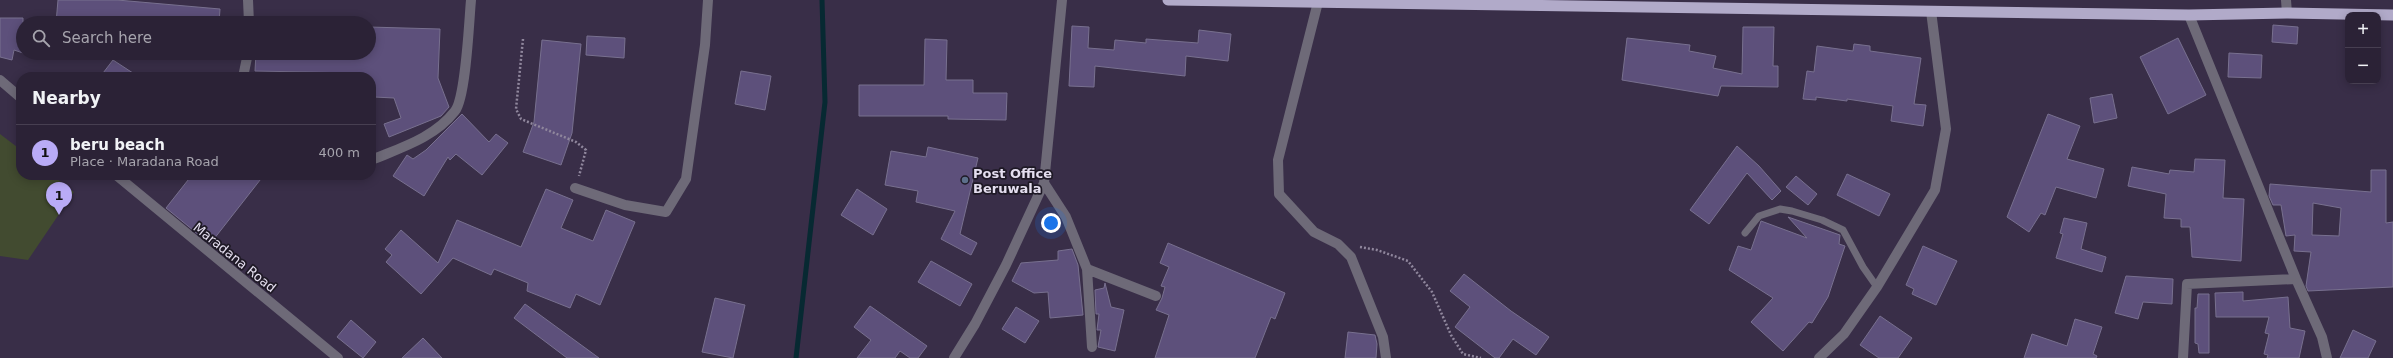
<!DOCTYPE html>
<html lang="en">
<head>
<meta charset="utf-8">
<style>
  body { margin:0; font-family:"DejaVu Sans",sans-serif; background:#372f42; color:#f1f3f6 }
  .controls { position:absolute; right:12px; top:12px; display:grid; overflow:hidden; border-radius:8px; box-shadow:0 2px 10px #0003 }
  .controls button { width:36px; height:36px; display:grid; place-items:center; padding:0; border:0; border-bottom:1px solid #473f51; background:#2b2236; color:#f1f3f6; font:20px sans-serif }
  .you { position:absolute; left:1051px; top:223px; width:14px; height:14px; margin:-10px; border:3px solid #fff; border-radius:50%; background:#1a73e8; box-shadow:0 0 0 6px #1a73e833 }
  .badge { display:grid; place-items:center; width:26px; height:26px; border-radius:50%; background:#b9abf7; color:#111; font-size:13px; font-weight:700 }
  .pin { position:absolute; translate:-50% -33px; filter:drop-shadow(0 1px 2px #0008) }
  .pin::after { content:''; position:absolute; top:21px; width:14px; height:12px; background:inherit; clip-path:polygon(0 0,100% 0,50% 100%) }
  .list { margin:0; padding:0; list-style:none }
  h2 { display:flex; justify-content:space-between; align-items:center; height:52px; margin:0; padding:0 16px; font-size:17px }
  h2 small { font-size:13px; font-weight:400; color:#a6a4ad }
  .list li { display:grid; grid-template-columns:26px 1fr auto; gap:12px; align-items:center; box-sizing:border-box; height:56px; padding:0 16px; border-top:1px solid #473f51 }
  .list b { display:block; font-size:15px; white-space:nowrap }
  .list p { margin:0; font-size:13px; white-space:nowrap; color:#a6a4ad }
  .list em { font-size:13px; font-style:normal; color:#a6a4ad }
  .icon { flex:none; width:22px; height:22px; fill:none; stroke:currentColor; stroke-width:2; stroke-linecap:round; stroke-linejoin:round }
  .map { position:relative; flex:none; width:2393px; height:358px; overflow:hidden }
  .search { position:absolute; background:#2b2236; box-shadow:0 2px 10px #0003; left:16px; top:16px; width:360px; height:44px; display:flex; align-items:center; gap:10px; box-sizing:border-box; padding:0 14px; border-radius:22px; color:#a6a4ad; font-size:15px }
  .panel { position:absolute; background:#2b2236; box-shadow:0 2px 10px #0003; left:16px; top:72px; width:360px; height:108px; border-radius:16px }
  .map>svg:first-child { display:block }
  .green { fill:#424b30 }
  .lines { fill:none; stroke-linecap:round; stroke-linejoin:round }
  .stream { stroke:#072932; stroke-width:5 }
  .building { fill:#5d507b; stroke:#78708f; fill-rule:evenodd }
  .path { stroke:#90879d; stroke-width:2.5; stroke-dasharray:2 2; stroke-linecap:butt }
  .service { stroke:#6e6a78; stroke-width:7 }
  .minor { stroke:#6e6a78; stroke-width:10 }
  .tertiary { stroke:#6e6a78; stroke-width:10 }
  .trunk { stroke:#b1aac9; stroke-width:11 }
  .service-dot { fill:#5c6f8a; stroke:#1e1925; stroke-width:1.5 }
  .labels { text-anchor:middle; stroke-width:3.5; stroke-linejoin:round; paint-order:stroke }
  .poi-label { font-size:13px; font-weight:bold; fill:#e4deef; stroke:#1e1925; text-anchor:start }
  .street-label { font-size:13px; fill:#e4deef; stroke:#1e1925 }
</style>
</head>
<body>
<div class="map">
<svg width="2393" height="358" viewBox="0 0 2393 358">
  <rect width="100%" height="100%" fill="#392e48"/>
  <!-- green -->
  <path class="green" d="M0 134 21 150V175H52L74 192 28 260 0 256Z"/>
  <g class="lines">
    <!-- stream -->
    <path class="stream" d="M796 358 825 102 822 0"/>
  </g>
  <!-- building -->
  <path class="building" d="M58 0H117L220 9 219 23H56Z
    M0 18H23V53L14 50 12 60 0 57Z
    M2273 25 2298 27 2297 44 2272 42Z
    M1072 26 1089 27 1088 48 1114 50 1115 40 1146 43V39L1198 43 1199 30 1231 34 1228 61 1186 56 1185 76 1095 66 1094 87 1069 86Z
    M369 27 440 29 438 78 449 107 441 116 389 137 384 124 401 118 394 98 374 97 371 89V77H356V73L255 71 256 53H369Z
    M1743 27H1774L1773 66H1778V87L1721 86 1718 96 1622 80 1627 38 1690 45 1689 51 1716 56 1713 68 1742 74Z
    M587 36 625 38 624 58 586 55Z
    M2178 38 2206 95 2168 114 2140 57Z
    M925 39 947 40 946 80H973V93H1007L1006 120 948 119V116H859V85H924Z
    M542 40 581 44 572 133 561 165 523 152 534 122Z
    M1854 44 1870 46V51L1921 58 1914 104 1926 105 1923 126 1891 121 1893 106 1847 99V101L1816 97V100L1803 99 1807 71 1814 72 1817 46 1853 51Z
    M2229 53 2262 55 2261 78 2228 77Z
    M113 60 139 77H100Z
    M741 71 771 76 765 110 735 104Z
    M2112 94 2117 118 2094 123 2090 98Z
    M462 114 489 142 496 134 508 143 482 175 456 154 450 160 448 157 424 196 393 176 407 155 413 159 426 150Z
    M2048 114 2080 126 2067 159 2104 169 2096 198 2056 187 2045 215 2041 213 2029 232 2007 217Z
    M1737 146 1759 166 1781 191 1772 200 1747 173 1709 224 1690 210Z
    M928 147 978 158 960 234 977 243 971 255 941 239 955 211 916 202 918 191 885 185 891 151 926 157Z
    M2195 159 2225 160 2223 198 2244 199 2241 261 2192 257 2190 227H2181V219L2164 218 2166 194 2128 186 2132 167 2169 174 2170 170 2194 172Z
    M2371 170H2386V223L2393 222V287L2308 291 2306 286 2311 252 2294 251 2295 235 2286 236 2281 205H2273L2269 196 2270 184 2371 192ZM2313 203 2341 208 2339 236 2312 235Z
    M1847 174 1890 194 1879 216 1837 195Z
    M192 175H264L210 244 166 208Z
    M1796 176 1817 194 1808 205 1786 187Z
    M546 189 573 200 561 228 593 241 606 210 635 222 600 305 576 294 570 308 527 291 528 283 494 269 491 275 453 258 421 294 386 262 392 255 385 249 401 230 438 263 457 220 521 247Z
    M857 189 887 209 873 235 841 215Z
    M1788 217 1840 235 1839 244 1845 246 1828 297 1812 323 1809 322 1783 351 1751 322 1773 298 1729 270 1738 246 1751 250 1761 221 1807 238Z
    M2064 218 2087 223 2081 249 2106 257 2102 272 2056 258 2063 234 2060 233Z
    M1168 243 1285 293 1275 319 1271 317 1255 358H1155L1169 315 1156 310 1162 298 1165 287 1161 286 1169 267 1160 263Z
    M1923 246 1957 261 1936 305 1912 294 1914 289 1906 285Z
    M1072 249 1078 265 1083 315 1050 318 1048 292 1034 293 1012 281 1021 263 1058 260V251Z
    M931 261 972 284 960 306 918 282Z
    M1464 274 1511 311 1549 337 1536 355 1513 339 1499 358H1495L1455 327 1470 307 1450 291Z
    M2126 276 2173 279 2172 304 2143 302 2138 319 2115 313Z
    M1105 283 1111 307 1124 310 1115 351 1098 347 1101 330H1097L1099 314H1096L1095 290 1104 288Z
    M2243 292V301L2288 297 2290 328 2305 331 2299 358H2267L2268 355 2264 354 2269 334 2265 333 2269 317H2216L2215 293Z
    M2198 294H2209V353H2199L2198 344 2195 343V308H2197Z
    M715 298 745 305 733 358 702 352Z
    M525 304 599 358H567L514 318Z
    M870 306 927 346 918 358H910L900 351 895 358H857L871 340 854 327Z
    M1016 307 1039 321 1025 343 1002 329Z
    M1880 316 1912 338 1898 358H1879L1860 345Z
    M2075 319 2102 327 2093 354 2097 356 2096 358H2024L2032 334 2067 346Z
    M351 320 376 342 363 358 337 337Z
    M2353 330 2376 341 2368 358H2340Z
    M1348 332 1375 335 1377 344 1376 358H1345Z
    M423 338 442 358H402Z"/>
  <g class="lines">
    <!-- path -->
    <path class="path" d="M523 39 516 109 521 119 576 142 586 150 579 176
      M1360 247 1377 250 1408 261 1432 292 1451 335 1463 354 1481 358"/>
    <!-- service -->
    <path class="service" d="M1745 233 1759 216 1780 209 1792 211 1822 220 1843 230 1863 267 1877 287"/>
    <!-- minor -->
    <path class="minor" d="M248 0 249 23
      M1318 2 1278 160 1279 194 1314 232 1338 244 1351 257 1383 337 1386 358
      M2189 15 2296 279 2322 337 2327 358
      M243 77 248 53
      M371 158 374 159C403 147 435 137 455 111 466 97 469 21 471 0
      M1044 183 1066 217 1087 269 1092 347
      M575 188 625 205 666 212 686 179 705 45 708 0
      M1087 269 1156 296
      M954 358 975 324 1006 265 1044 183 1062 0
      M1819 358 1844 334 1877 287 1935 190 1946 129 1931 11
      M2183 358 2187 284 2296 279"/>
    <!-- tertiary -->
    <path class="tertiary" d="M2286 0 2287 13
      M0 80 21 98
      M116 175 338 358"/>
    <!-- trunk -->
    <path class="trunk" d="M1168 0 2189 15 2287 13 2393 15"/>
  </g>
  <!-- markers -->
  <circle class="service-dot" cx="965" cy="180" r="4"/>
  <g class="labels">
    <!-- poi labels -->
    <g class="poi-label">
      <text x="973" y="178">Post Office<tspan x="973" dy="15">Beruwala</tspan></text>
    </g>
    <!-- street labels -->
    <g class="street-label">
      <text transform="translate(235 257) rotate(39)" y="5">Maradana Road</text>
    </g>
  </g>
</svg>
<div class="controls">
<button>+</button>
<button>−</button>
</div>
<div class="you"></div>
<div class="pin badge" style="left:59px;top:215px">1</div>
<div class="search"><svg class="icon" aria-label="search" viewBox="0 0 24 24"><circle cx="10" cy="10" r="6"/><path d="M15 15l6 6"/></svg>Search here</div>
<section class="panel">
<h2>Nearby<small></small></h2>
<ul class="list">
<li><span class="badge">1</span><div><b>beru beach</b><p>Place · Maradana Road</p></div><em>400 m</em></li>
</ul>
</section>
</div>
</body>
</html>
